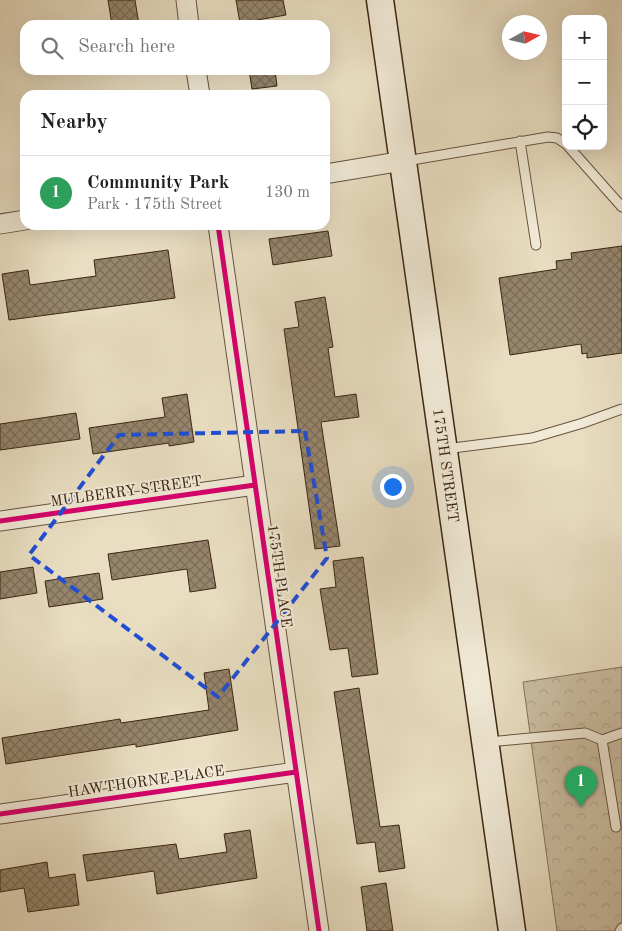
<!DOCTYPE html>
<html lang="en">
<head>
<meta charset="utf-8">
<style>
  body { margin:0; font-family:"Old Standard TT",serif; background:#f6f6f6; color:#202124 }
  .controls { position:absolute; right:15px; top:15px; display:grid; overflow:hidden; border-radius:10px; box-shadow:0 5px 20px #0002 }
  .controls button { width:45px; height:45px; display:grid; place-items:center; padding:0; border:0; border-bottom:1px solid #e0e0e0; background:#fff; color:#202124; font:25px sans-serif }
  .compass { position:absolute; left:502px; top:15px; width:45px; height:45px; border-radius:50%; background:#fff; box-shadow:0 5px 20px #0002; rotate:82deg }
  .you { position:absolute; left:392px; top:486px; width:18px; height:18px; margin:-12px; border:4px solid #fff; border-radius:50%; background:#1a73e8; box-shadow:0 0 0 8px #1a73e833 }
  .badge { display:grid; place-items:center; width:32px; height:32px; border-radius:50%; background:#8f2418; color:#fff; font-size:16px; font-weight:700 }
  .pin { position:absolute; translate:-50% -41px; filter:drop-shadow(0 1px 2px #0008) }
  .pin::after { content:''; position:absolute; top:26px; width:18px; height:15px; background:inherit; clip-path:polygon(0 0,100% 0,50% 100%) }
  .list { margin:0; padding:0; list-style:none }
  h2 { display:flex; justify-content:space-between; align-items:center; height:65px; margin:0; padding:0 20px; font-size:21px }
  h2 small { font-size:16px; font-weight:400; color:#757577 }
  .list li { display:grid; grid-template-columns:32px 1fr auto; gap:15px; align-items:center; box-sizing:border-box; height:75px; padding:0 20px; border-top:1px solid #e0e0e0 }
  .list b { display:block; font-size:19px; white-space:nowrap }
  .list p { margin:0; font-size:16px; white-space:nowrap; color:#757577 }
  .list em { font-size:16px; font-style:normal; color:#757577 }
  .icon { flex:none; width:28px; height:28px; fill:none; stroke:currentColor; stroke-width:2; stroke-linecap:round; stroke-linejoin:round }
  .map { position:relative; flex:none; width:622px; height:931px; overflow:hidden }
  .search { position:absolute; background:#fff; box-shadow:0 5px 20px #0002; left:20px; top:20px; width:310px; height:55px; display:flex; align-items:center; gap:12px; box-sizing:border-box; padding:0 18px; border-radius:15px; color:#757577; font-size:19px }
  .panel { position:absolute; background:#fff; box-shadow:0 5px 20px #0002; left:20px; top:90px; width:310px; height:140px; border-radius:15px }
  .map>svg:first-child { display:block }
  .forest { fill:url(#forest-crowns); stroke:#84725c }
  .building { fill:url(#building-cross-hatch); stroke:#3c2613 }
  .lines { fill:none; stroke-linecap:round; stroke-linejoin:round }
  .lane-casing { stroke:#67543f; stroke-width:11 }
  .street-casing { stroke:#67543f; stroke-width:21 }
  .secondary-casing { stroke:#3c2613; stroke-width:29 }
  .lane { stroke:#f1ead7; stroke-width:9 }
  .street { stroke:#f1ead7; stroke-width:19 }
  .secondary { stroke:#f1ead7; stroke-width:26 }
  .cycleway-casing { stroke:#f1ead7; stroke-width:8 }
  .cycleway { stroke:#d6006c; stroke-width:5 }
  .marked { fill:none; stroke:#1d4ed8; stroke-width:4; stroke-dasharray:10 6; stroke-linejoin:round }
  .labels { text-anchor:middle; stroke-width:4; stroke-linejoin:round; paint-order:stroke }
  .street-label { font-size:15px; fill:#3c2613; stroke:#f1ead7 }
</style>
</head>
<body>
<div class="map">
<svg width="622" height="931" viewBox="0 0 622 931">
  <defs>
    <pattern id="forest-crowns" width="20" height="18" patternUnits="userSpaceOnUse" patternTransform="scale(1.25)"><rect width="20" height="18" fill="#ccbfa4"/><path d="M2 6a3 3 0 1 1 6 0M12 15a3 3 0 1 1 6 0" fill="none" stroke="#b0a48c"/></pattern>
    <pattern id="building-cross-hatch" width="8" height="8" patternUnits="userSpaceOnUse" patternTransform="scale(1.25)"><rect width="8" height="8" fill="#96866e"/><path d="M0 0l8 8M0 8l8-8" fill="none" stroke="#7c6d59"/></pattern>
  </defs>
  <rect width="100%" height="100%" fill="#e9dec2"/>
  <filter id="stains"><feTurbulence type="fractalNoise" baseFrequency=".004" numOctaves="4"/><feColorMatrix values="0 0 0 0 .2 0 0 0 0 .09 0 0 0 0 .02 0 0 0 .5 -.17"/></filter>
  <radialGradient id="worn" r=".72"><stop offset=".6" stop-color="#630" stop-opacity="0"/><stop offset="1" stop-color="#630" stop-opacity=".3"/></radialGradient>
  <!-- forest -->
  <path class="forest" d="M622 667V931H557L523 682Z"/>
  <!-- building -->
  <path class="building" d="M108 0H135L139 25H112Z
    M236 0H283L286 15 240 23Z
    M249 70H275L277 86 252 89Z
    M328 231 332 256 273 265 269 239Z
    M622 246V353L587 358V353L582 354 581 344 510 355 499 278 557 269 556 261 572 259 571 253Z
    M168 250 175 298 9 320 2 274 28 270 30 285 96 276 94 260Z
    M325 297 333 347 328 348 335 397 356 394 359 417 321 422 340 546 315 549 284 329 299 327 295 302Z
    M187 394 194 442 169 446V443L93 454 89 428 165 417 162 398Z
    M76 413 80 439 0 450V424Z
    M208 540 216 588 190 592 187 569 112 580 108 554Z
    M363 557 378 674 352 677 348 648 330 650 320 589 336 587 333 561Z
    M33 567 37 593 0 599V572Z
    M99 573 103 599 49 607 45 581Z
    M229 669 238 730 136 747V744L6 764 2 738 120 719 121 723 209 710 204 673Z
    M359 688 380 827 399 825 405 868 379 872 375 842 357 844 334 692Z
    M250 830 257 878 157 894 154 871 87 881 83 855 176 844 179 859 227 852 224 834Z
    M47 862 49 878 75 874 79 905 28 912 24 888 0 892V870Z
    M386 883 393 931H367L361 887Z"/>
  <g class="lines">
    <!-- lane casing -->
    <g class="lane-casing">
      <path id="lane" d="M520 141 536 245
        M568 146 622 207
        M406 161 548 137 557 138 566 144
        M445 449 532 438 583 423 622 409
        M602 740 622 733
        M488 742 585 733 602 740 616 827
        M620 931 622 928"/>
    </g>
    <!-- street casing -->
    <g class="street-casing">
      <path id="street" d="M186 0 189 25
        M196 70 200 95
        M325 174 403 161
        M0 224 25 220
        M218 225 319 931
        M0 521 255 485
        M0 814 296 772"/>
    </g>
    <!-- secondary casing -->
    <g class="secondary-casing">
      <g id="secondary">
        <path id="s1" d="M380 0 512 931"/>
      </g>
    </g>
    <!-- lane -->
    <use href="#lane" class="lane"/>
    <!-- street -->
    <use href="#street" class="street"/>
    <!-- secondary -->
    <use href="#secondary" class="secondary"/>
    <!-- cycleway casing -->
    <g class="cycleway-casing">
      <path id="cycleway" d="M218 225 319 931
        M0 521 255 485
        M0 814 296 772"/>
    </g>
    <!-- cycleway -->
    <use href="#cycleway" class="cycleway"/>
  </g>
  <!-- marked area -->
  <path class="marked" d="M305 431 327 558 218 697 29 555 119 435Z"/>
  <g class="labels">
    <!-- street labels -->
    <g class="street-label">
      <text dy="5" stroke="none"><textPath href="#s1" startOffset="470">175TH STREET</textPath></text>
      <text transform="translate(126 491) rotate(-8)" y="5">MULBERRY STREET</text>
      <text transform="translate(280 576) rotate(82)" y="5">175TH PLACE</text>
      <text transform="translate(146 781) rotate(-8)" y="5">HAWTHORNE PLACE</text>
    </g>
  </g>
  <rect width="100%" height="100%" filter="url(#stains)"/>
  <rect width="100%" height="100%" fill="url(#worn)"/>
</svg>
<div class="controls">
<button>+</button>
<button>−</button>
<button><svg class="icon" aria-label="locate" viewBox="0 0 24 24"><circle cx="12" cy="12" r="6"/><path d="M12 2v4M12 18v4M2 12h4M18 12h4"/></svg></button>
</div>
<svg class="compass" viewBox="-18 -18 36 36"><path d="M0-13l5 13h-10z" fill="#e53935"/><path d="M0 13l5-13h-10z" fill="#757577"/></svg>
<div class="you"></div>
<div class="pin badge" style="left:581px;top:807px;background:#2e9e5b">1</div>
<div class="search"><svg class="icon" aria-label="search" viewBox="0 0 24 24"><circle cx="10" cy="10" r="6"/><path d="M15 15l6 6"/></svg>Search here</div>
<section class="panel">
<h2>Nearby<small></small></h2>
<ul class="list">
<li><span class="badge" style="background:#2e9e5b">1</span><div><b>Community Park</b><p>Park · 175th Street</p></div><em>130 m</em></li>
</ul>
</section>
</div>
</body>
</html>
